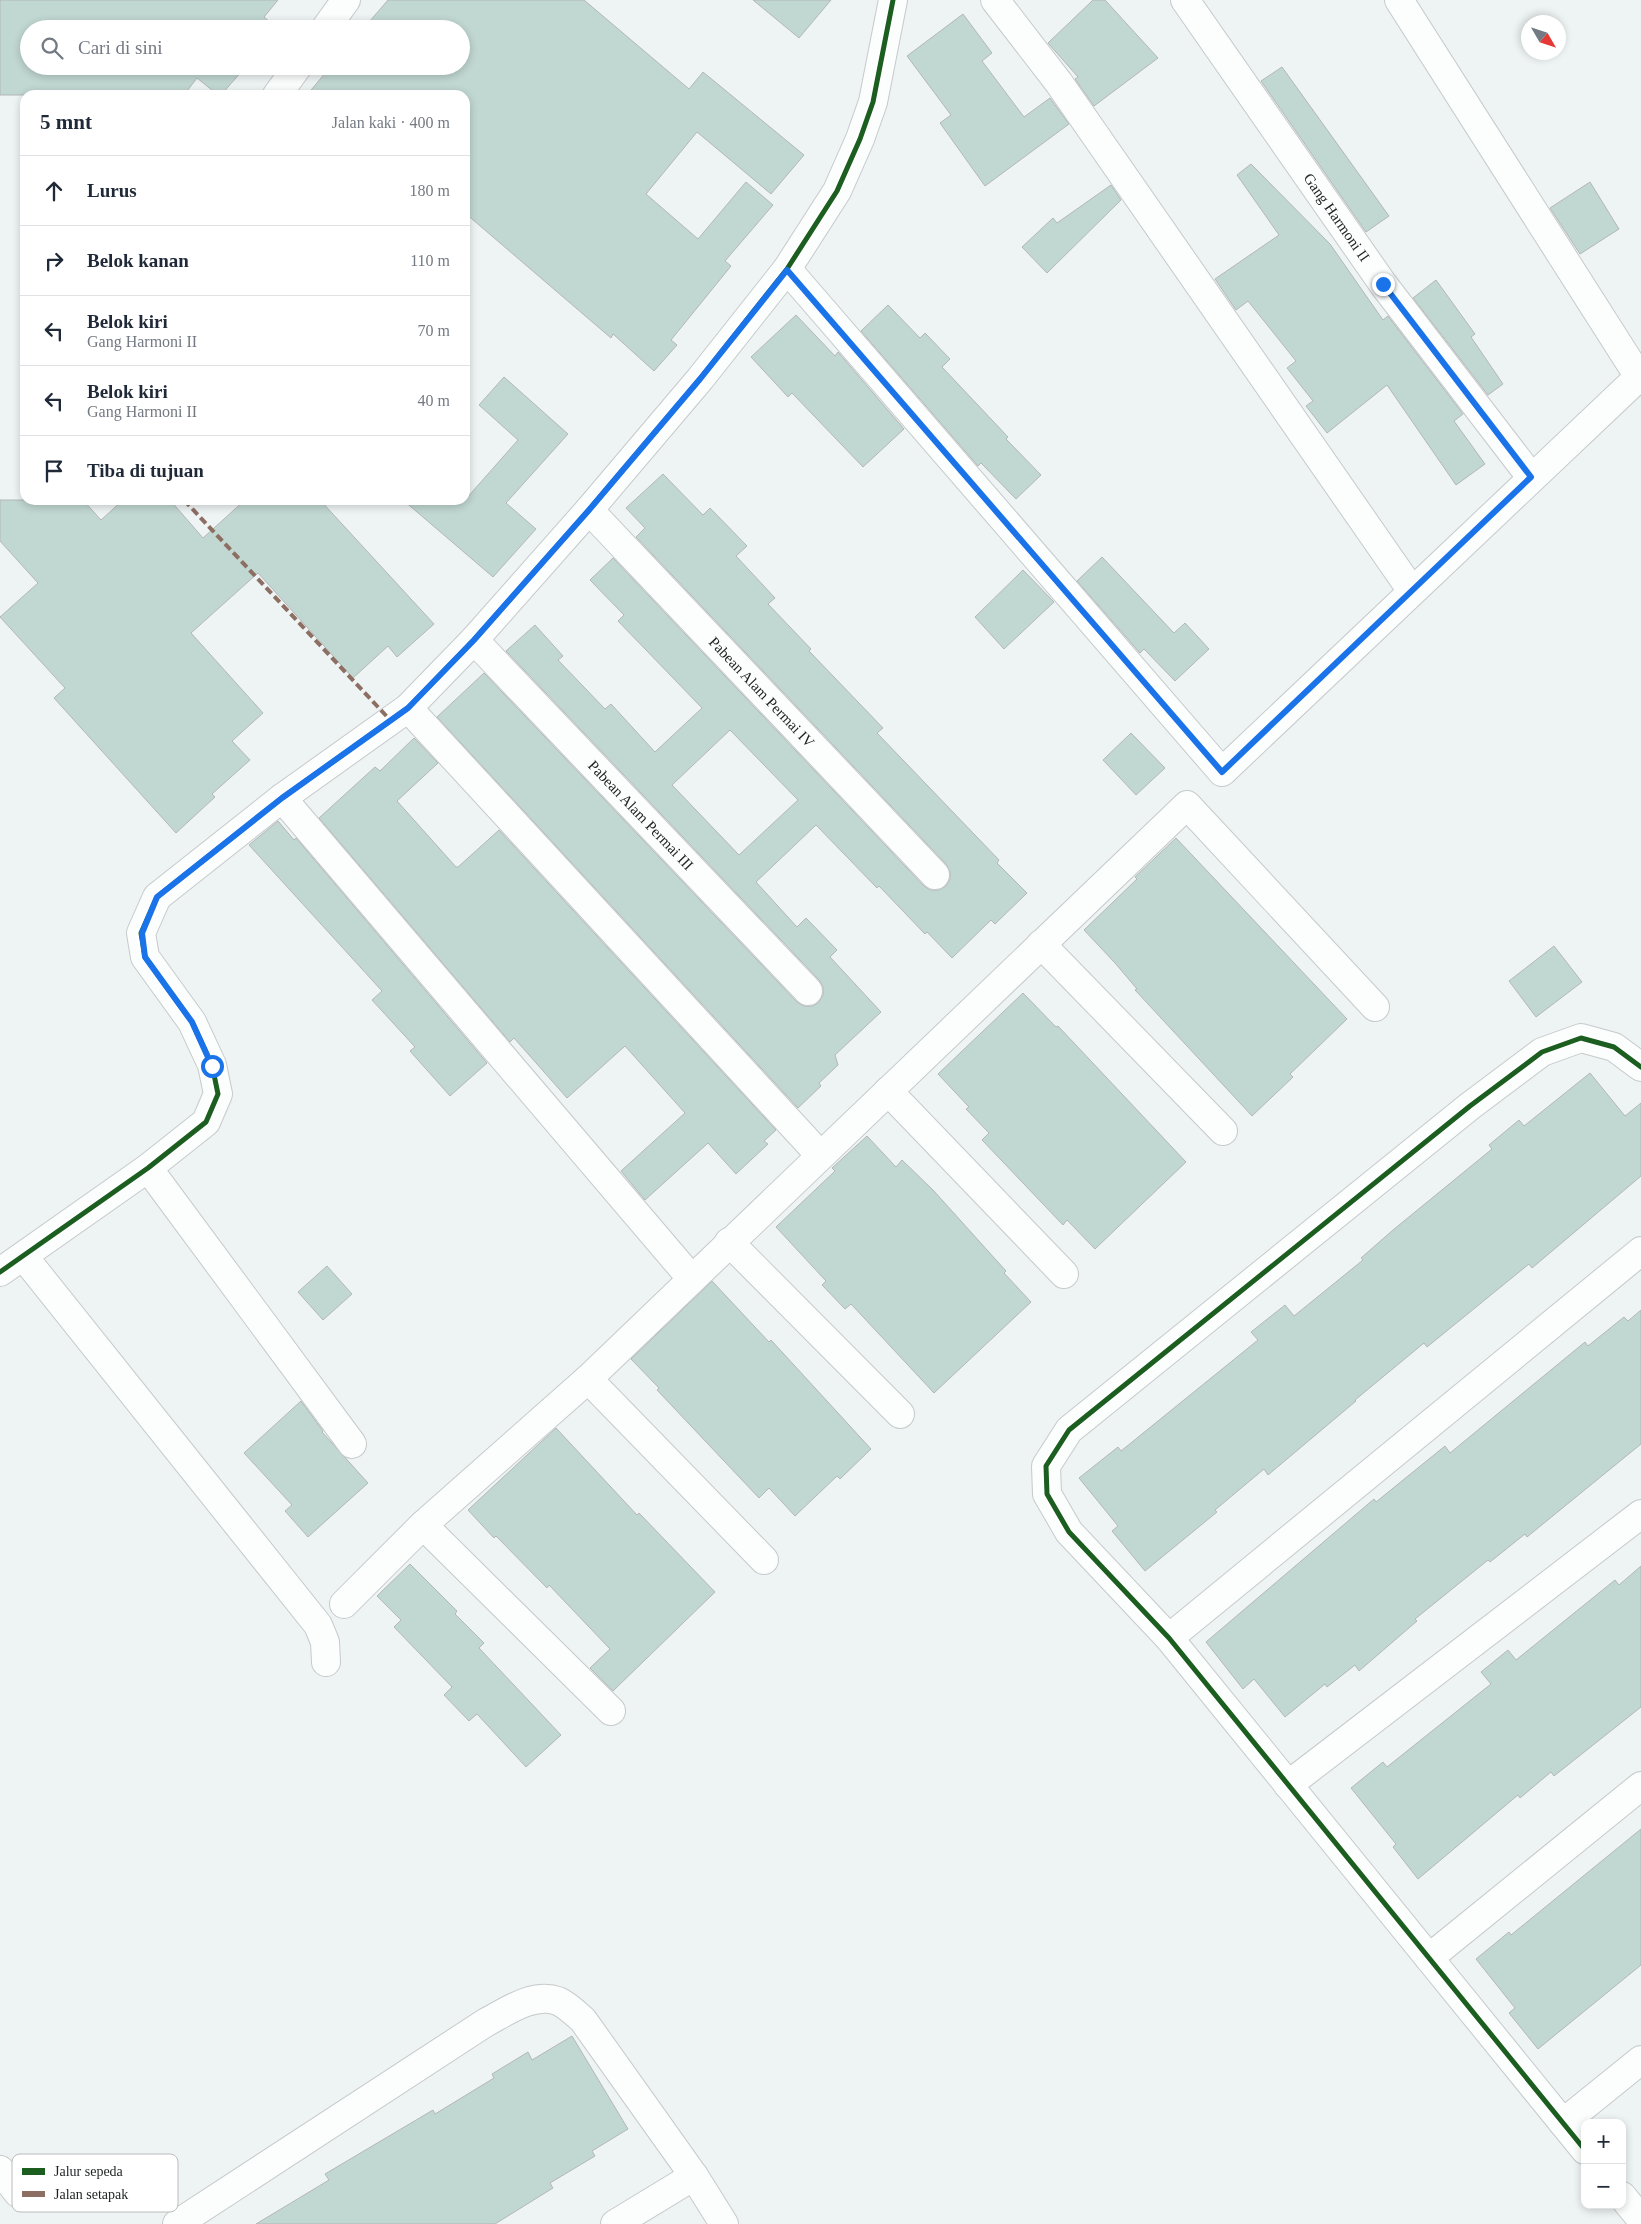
<!DOCTYPE html>
<html lang="id">
<head>
<meta charset="utf-8">
<style>
  body { margin:0; font-family:Georgia,serif; background:#f6f6f7; color:#1f2937 }
  .controls { position:absolute; right:15px; bottom:15px; display:grid; overflow:hidden; border-radius:10px; box-shadow:0 2px 8px #0003 }
  .controls button { width:45px; height:45px; display:grid; place-items:center; padding:0; border:0; border-bottom:1px solid #e0e1e3; background:#fff; color:#1f2937; font:25px sans-serif }
  .compass { position:absolute; left:1521px; top:15px; width:45px; height:45px; border-radius:50%; background:#fff; box-shadow:0 2px 8px #0003; rotate:129deg }
  .stop { position:absolute; width:15px; height:15px; margin:-11px; border:4px solid #1a73e8; border-radius:50%; background:#fff }
  .stop.end { background:#1a73e8; border-color:#fff; box-shadow:0 1px 5px #0008 }
  .list { margin:0; padding:0; list-style:none }
  h2 { display:flex; justify-content:space-between; align-items:center; height:65px; margin:0; padding:0 20px; font-size:21px }
  h2 small { font-size:16px; font-weight:400; color:#747a83 }
  .list li { display:grid; grid-template-columns:32px 1fr auto; gap:15px; align-items:center; box-sizing:border-box; height:70px; padding:0 20px; border-top:1px solid #e0e1e3 }
  .list b { display:block; font-size:19px; white-space:nowrap }
  .list p { margin:0; font-size:16px; white-space:nowrap; color:#747a83 }
  .list em { font-size:16px; font-style:normal; color:#747a83 }
  .icon { flex:none; width:28px; height:28px; fill:none; stroke:currentColor; stroke-width:2; stroke-linecap:round; stroke-linejoin:round }
  .map { position:relative; flex:none; width:1641px; height:2224px; overflow:hidden }
  .search { position:absolute; background:#fff; box-shadow:0 2px 8px #0003; left:20px; top:20px; width:450px; height:55px; display:flex; align-items:center; gap:12px; box-sizing:border-box; padding:0 18px; border-radius:28px; color:#747a83; font-size:19px }
  .panel { position:absolute; background:#fff; box-shadow:0 2px 8px #0003; left:20px; top:90px; width:450px; height:415px; border-radius:15px }
  .map>svg:first-child { display:block }
  .building { fill:#c1d7d1; stroke:#b4b7b7; fill-rule:evenodd }
  .lines { fill:none; stroke-linecap:round; stroke-linejoin:round }
  .street-casing { stroke:#c6cacb; stroke-width:30 }
  .street { stroke:#fcfdfd; stroke-width:28 }
  .quiet { stroke:#8d6e63; stroke-width:4; stroke-dasharray:8 4; stroke-linecap:butt }
  .cycleway-casing { stroke:#fff; stroke-width:8 }
  .cycleway { stroke:#1b5e20; stroke-width:5 }
  .route { stroke:#1a73e8; stroke-width:6 }
  .labels { text-anchor:middle; stroke-width:4; stroke-linejoin:round; paint-order:stroke }
  .street-label { font-size:15px; fill:#1d2121; stroke:#fff }
  .key { fill:#fff; stroke:#bbbcbc; stroke-width:1 }
  .key-label { font-size:14px; fill:#1d2121 }
</style>
</head>
<body>
<div class="map">
<svg width="1641" height="2224" viewBox="0 0 1641 2224">
  <rect width="100%" height="100%" fill="#eef3f4"/>
  <!-- building -->
  <path class="building" d="M0 0H278L264 17 278 29H29V66H251L245 73 242 71 221 95H218L197 78 184 95H0Z
    M388 0H584L689 89 703 72 804 155 771 194 697 132 646 194 698 239 746 182 773 205 725 261 731 266 671 340 677 345 654 371 613 334 611 338 465 213V95H307L331 66H461V29H363Z
    M753 0H831L799 38Z
    M1093 0H1105L1158 58 1094 106 1075 79 1078 77 1048 43Z
    M963 14 992 53 982 61 1024 117 1050 98 1069 124 985 186 940 123 951 115 907 56Z
    M1282 67 1389 216 1366 232 1261 81Z
    M1251 164 1330 244 1383 320 1388 316 1463 414 1454 421 1485 464 1456 485 1387 385 1327 433 1306 406 1313 401 1287 368 1296 361 1248 301 1236 310 1215 279 1279 235 1237 175Z
    M1590 182 1619 229 1580 254 1550 208Z
    M1111 185 1121 200 1047 273 1022 247 1053 218 1057 223Z
    M1436 280 1475 334 1471 337 1503 384 1488 395 1413 298Z
    M888 305 920 338 925 333 950 359 942 367 1008 437 1006 439 1041 475 1016 499 981 463 978 466 861 331Z
    M796 315 835 356 838 352 904 429 863 467 792 393 788 397 751 357Z
    M504 377 568 434 506 503 536 529 493 577 403 500H465L518 440 479 405Z
    M663 474 703 515 710 508 747 546 736 556 775 598 768 604 811 649 809 651 883 728 877 733 999 860 997 863 1027 893 995 924 991 920 952 958 927 932 925 934 879 886 877 888 816 825 756 882 797 927 806 918 837 950 830 957 881 1012 835 1055 838 1065 819 1083 821 1086 798 1108 437 717 484 673 797 1002 804 1006H812L818 1003 823 995V987L819 980 506 651 535 625 563 656 558 660 605 709 611 704 655 752 702 708 618 621 624 615 590 580 613 558 924 886 930 890H938L946 886 950 879V872L946 864 636 537 645 528 626 508ZM730 730 798 800 739 855 672 785Z
    M0 500H83L101 520 123 500H170L203 538 245 500H320L434 624 397 657 388 646 353 678 258 573 191 633 263 713 232 741 250 760 212 794 215 797 176 833 54 698 65 688 0 617 38 583 0 541Z
    M1102 557 1174 633 1185 623 1209 649 1175 681 1144 649 1140 653 1077 581Z
    M1023 570 1054 602 1004 649 975 617Z
    M1131 733 1165 768 1136 795 1103 760Z
    M414 738 438 763 397 801 456 867H458L499 830 776 1130 764 1141 768 1144 736 1174 708 1143 645 1200 621 1171 685 1113 625 1046 567 1098 514 1038 510 1042 319 818 375 767 380 771Z
    M278 821 294 840 296 838 487 1063 450 1096 410 1051 415 1047 372 1000 382 991 249 845Z
    M1176 838 1347 1019 1290 1074 1293 1077 1252 1116 1135 990 1137 989 1115 963 1084 930 1137 879 1135 877Z
    M1554 946 1582 982 1536 1017 1509 981Z
    M1023 993 1056 1027 1058 1026 1186 1162 1095 1249 1067 1220 1063 1225 982 1140 989 1133 966 1109 969 1107 938 1074Z
    M1590 1073 1625 1116 1641 1103V1176L1532 1268 1529 1264 1427 1347 1424 1343 1355 1400 1356 1401 1268 1475 1264 1469 1215 1510 1217 1512 1145 1571 1112 1531 1118 1526 1079 1478 1118 1447 1121 1451 1258 1340 1251 1332 1285 1305 1294 1316 1363 1260 1361 1258 1393 1230 1492 1149 1489 1145 1519 1120 1524 1126Z
    M867 1136 896 1167 902 1160 933 1190 1006 1271 1004 1273 1031 1302 934 1393 851 1304 845 1309 822 1285 826 1281 776 1227 835 1171 832 1168Z
    M327 1266 352 1294 323 1320 298 1292Z
    M712 1281 769 1342 771 1340 871 1449 840 1479 837 1476 795 1516 769 1488 759 1498 657 1390 659 1388 631 1359Z
    M1641 1310V1444L1527 1537 1525 1534 1490 1562 1488 1560 1415 1619 1417 1621 1359 1671 1355 1665 1327 1687 1325 1684 1285 1717 1254 1679 1243 1689 1206 1642 1374 1499 1376 1502 1445 1446 1450 1453 1585 1342 1588 1346 1624 1317 1628 1321Z
    M301 1401 323 1431 322 1432 368 1483 308 1537 285 1511 292 1505 244 1453Z
    M556 1428 637 1515 639 1513 715 1592 613 1691 590 1668 610 1649 549 1585 547 1588 496 1536 494 1538 468 1510Z
    M410 1564 457 1611 455 1614 484 1643 479 1648 561 1735 526 1767 477 1714 469 1721 444 1695 452 1687 394 1627 401 1620 377 1596Z
    M1641 1566V1707L1554 1776 1551 1772 1520 1798 1518 1795 1418 1879 1393 1847 1396 1844 1351 1788 1383 1762 1387 1767 1491 1684 1481 1672 1508 1650 1516 1660 1615 1580 1619 1585Z
    M1641 1829V1965L1538 2049 1509 2013 1515 2008 1476 1959 1509 1932 1511 1935Z
    M572 2036 628 2129 592 2151 595 2156 550 2183 553 2188 495 2224H256L329 2180 325 2174 433 2110 435 2114 494 2078 492 2074 528 2052 532 2060Z"/>
  <g class="lines">
    <!-- street casing -->
    <g class="street-casing">
      <g id="street">
        <path d="M995 0 1059 83 1412 591"/>
        <path id="s1" d="M1185 0 1383 284 1531 477"/>
        <path d="M1399 0 1639 377"/>
        <path d="M325 29 346 0"/>
        <path d="M277 95 298 66"/>
        <path d="M787 269 1222 772 1641 375"/>
        <path id="s2" d="M589 510 935 875"/>
        <path id="s3" d="M474 640 808 991"/>
        <path d="M408 708 820 1155"/>
        <path d="M282 798 691 1278"/>
        <path d="M1041 944 1223 1131"/>
        <path d="M888 1091 1064 1274"/>
        <path d="M148 1168 352 1444"/>
        <path d="M729 1242 900 1414"/>
        <path d="M24 1257 318 1625 325 1642 326 1662"/>
        <path d="M0 1272 148 1168 206 1122 218 1094 212 1065 192 1022 145 957 141 933 157 897 282 798 408 708 474 640 589 510 700 379 787 269 837 191 860 139 873 102 893 0"/>
        <path d="M588 1379 764 1560"/>
        <path d="M423 1525 611 1711"/>
        <path d="M344 1604 423 1525 588 1379 1187 805 1375 1007"/>
        <path d="M1169 1638 1641 1251"/>
        <path d="M1288 1785 1641 1514"/>
        <path d="M1429 1958 1641 1786"/>
        <path d="M1563 2123 1641 2060"/>
        <path d="M1585 2150 1169 1638 1069 1532 1047 1494 1046 1466 1069 1430 1470 1106 1542 1052 1581 1038 1614 1047 1641 1067"/>
        <path d="M0 2170 18 2193"/>
        <path d="M1622 2196 1641 2219"/>
        <path d="M177 2224 485 2023C506 2012 533 1992 558 2001 567 2005 575 2013 583 2020L694 2176 724 2224"/>
        <path d="M615 2224 694 2176"/>
      </g>
    </g>
    <!-- street -->
    <use href="#street" class="street"/>
    <!-- quiet -->
    <path class="quiet" d="M184 500 392 722"/>
    <!-- cycleway casing -->
    <g class="cycleway-casing">
      <path id="cycleway" d="M0 1272 148 1168 206 1122 218 1094 212 1065 192 1022 145 957 141 933 157 897 282 798 408 708 474 640 589 510 700 379 787 269 837 191 860 139 873 102 893 0
        M1585 2150 1169 1638 1069 1532 1047 1494 1046 1466 1069 1430 1470 1106 1542 1052 1581 1038 1614 1047 1641 1067"/>
    </g>
    <!-- cycleway -->
    <use href="#cycleway" class="cycleway"/>
  </g>
  <g class="lines">
    <!-- route -->
    <path class="route" d="M212 1066 192 1022 145 957 142 933 157 897 282 798 408 708 474 640 589 510 700 379 787 270 1222 772 1531 477 1383 284"/>
  </g>
  <g class="labels">
    <!-- street labels -->
    <g class="street-label">
      <text dy="5" stroke="none"><textPath href="#s1" startOffset="265">Gang Harmoni II</textPath></text>
      <text dy="5" stroke="none"><textPath href="#s2" startOffset="251">Pabean Alam Permai IV</textPath></text>
      <text dy="5" stroke="none"><textPath href="#s3" startOffset="242">Pabean Alam Permai III</textPath></text>
    </g>
  </g>
  <!-- legend -->
  <rect x="12" y="2154" width="166" height="58" rx="8" class="key"/>
  <rect x="22" y="2168" width="23" height="7" fill="#1b5e20"/>
  <rect x="22" y="2191" width="23" height="6" fill="#8d6e63"/>
  <g class="key-label">
    <text x="54" y="2176">Jalur sepeda</text>
    <text x="54" y="2199">Jalan setapak</text>
  </g>
</svg>
<div class="controls">
<button>+</button>
<button>−</button>
</div>
<svg class="compass" viewBox="-18 -18 36 36"><path d="M0-13l5 13h-10z" fill="#e53935"/><path d="M0 13l5-13h-10z" fill="#747a83"/></svg>
<div class="stop" style="left:212px;top:1066px"></div>
<div class="stop end" style="left:1383px;top:284px"></div>
<div class="search"><svg class="icon" aria-label="search" viewBox="0 0 24 24"><circle cx="10" cy="10" r="6"/><path d="M15 15l6 6"/></svg>Cari di sini</div>
<section class="panel">
<h2>5 mnt<small>Jalan kaki · 400 m</small></h2>
<ul class="list">
<li><svg class="icon" aria-label="ahead" viewBox="0 0 24 24"><path d="M12 20V5M6 11l6-6 6 6"/></svg><div><b>Lurus</b></div><em>180 m</em></li>
<li><svg class="icon" aria-label="right" viewBox="0 0 24 24"><path d="M7 20v-9h11M14 6l5 5-5 5"/></svg><div><b>Belok kanan</b></div><em>110 m</em></li>
<li><svg class="icon" aria-label="left" viewBox="0 0 24 24"><path d="M17 20v-9H6M10 6l-5 5 5 5"/></svg><div><b>Belok kiri</b><p>Gang Harmoni II</p></div><em>70 m</em></li>
<li><svg class="icon" aria-label="left" viewBox="0 0 24 24"><path d="M17 20v-9H6M10 6l-5 5 5 5"/></svg><div><b>Belok kiri</b><p>Gang Harmoni II</p></div><em>40 m</em></li>
<li><svg class="icon" aria-label="arrive" viewBox="0 0 24 24"><path d="M6 21V4h12l-3 4 3 4H6"/></svg><div><b>Tiba di tujuan</b></div></li>
</ul>
</section>
</div>
</body>
</html>
